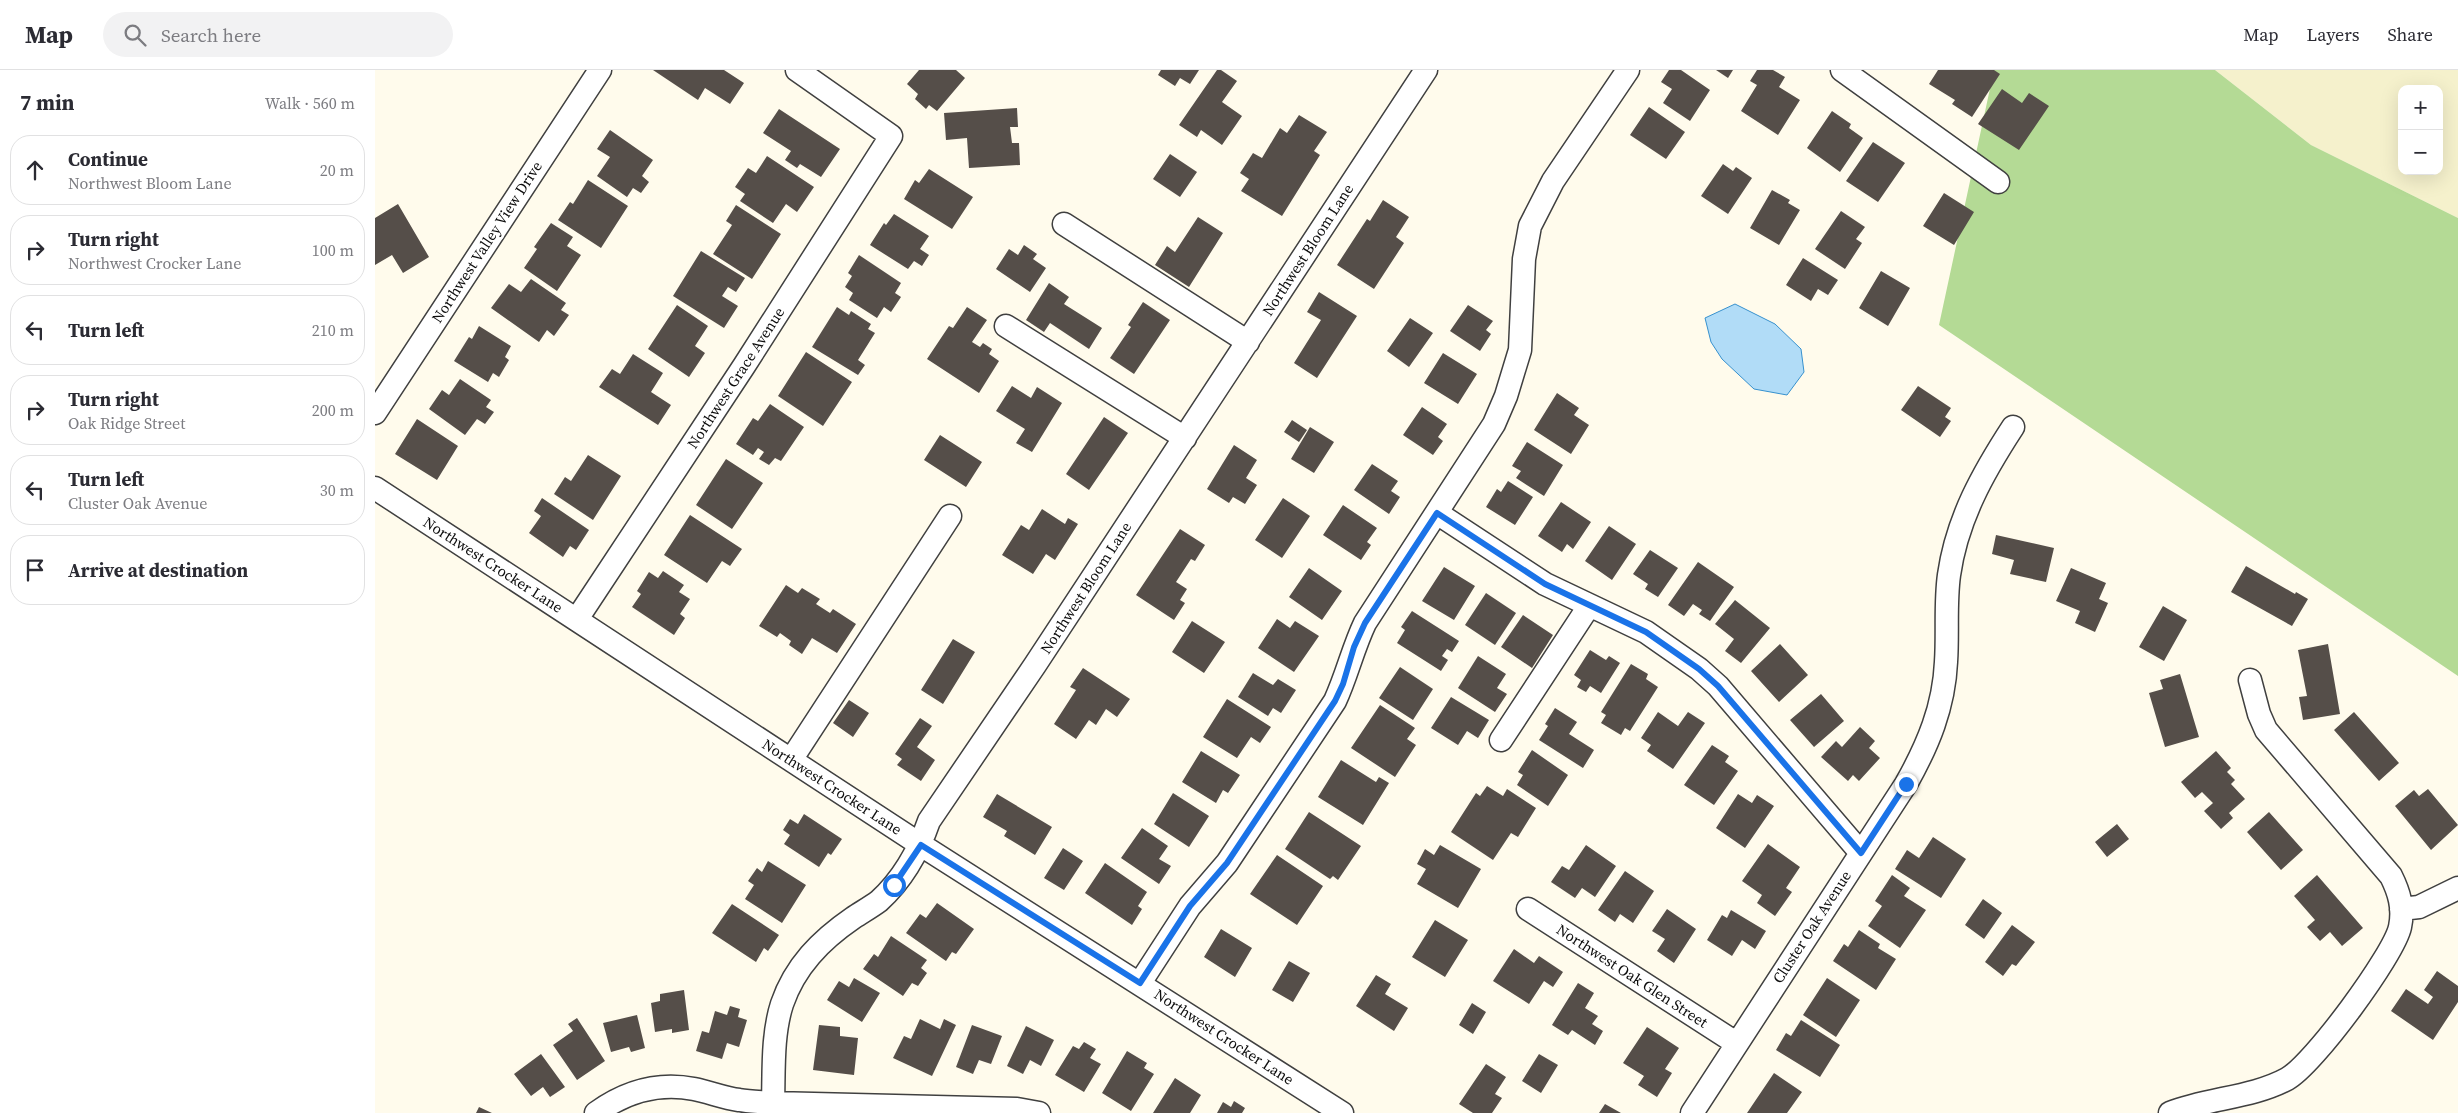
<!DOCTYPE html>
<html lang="en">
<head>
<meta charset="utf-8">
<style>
  body { margin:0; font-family:"Source Serif 4",serif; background:#f2f2f3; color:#2b2b33 }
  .controls { position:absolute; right:15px; top:15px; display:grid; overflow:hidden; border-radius:10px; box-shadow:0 5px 20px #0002 }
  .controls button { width:45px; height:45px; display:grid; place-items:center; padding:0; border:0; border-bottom:1px solid #e1e1e2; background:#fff; color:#2b2b33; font:25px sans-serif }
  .stop { position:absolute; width:15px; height:15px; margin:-11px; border:4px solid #1a73e8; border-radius:50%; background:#fff }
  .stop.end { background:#1a73e8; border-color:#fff; box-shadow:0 1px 5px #0008 }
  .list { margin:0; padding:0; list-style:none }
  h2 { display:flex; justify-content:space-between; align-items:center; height:65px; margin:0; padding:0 20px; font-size:21px }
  h2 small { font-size:16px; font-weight:400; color:#7c7c81 }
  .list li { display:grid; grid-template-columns:32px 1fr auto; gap:15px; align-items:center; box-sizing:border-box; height:70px; margin:0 10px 10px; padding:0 10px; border:1px solid #e1e1e2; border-radius:20px }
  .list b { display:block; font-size:19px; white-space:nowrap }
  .list p { margin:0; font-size:16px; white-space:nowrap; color:#7c7c81 }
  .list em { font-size:16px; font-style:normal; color:#7c7c81 }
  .icon { flex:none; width:28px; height:28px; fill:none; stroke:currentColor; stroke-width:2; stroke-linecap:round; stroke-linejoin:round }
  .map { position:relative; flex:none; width:2083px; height:1043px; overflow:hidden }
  header { display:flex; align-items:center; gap:30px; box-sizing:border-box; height:70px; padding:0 25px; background:#fff; border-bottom:1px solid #e1e1e2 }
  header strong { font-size:24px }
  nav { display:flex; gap:28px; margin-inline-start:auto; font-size:18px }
  .search { width:350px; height:45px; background:#f2f2f3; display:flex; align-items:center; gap:12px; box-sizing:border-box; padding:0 18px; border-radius:28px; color:#7c7c81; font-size:19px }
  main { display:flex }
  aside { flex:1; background:#fff }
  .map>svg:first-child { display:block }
  .farmland { fill:#f5f1cc; fill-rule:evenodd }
  .forest { fill:#b4da95 }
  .water { fill:#b1dcf7; stroke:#3791ce }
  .building { fill:#554e49 }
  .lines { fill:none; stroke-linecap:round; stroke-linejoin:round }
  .minor-casing { stroke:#404040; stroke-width:25 }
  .minor { stroke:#fff; stroke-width:22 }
  .route { stroke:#1a73e8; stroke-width:6 }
  .labels { text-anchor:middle; stroke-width:5; stroke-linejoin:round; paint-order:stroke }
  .street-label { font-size:15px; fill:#0d0d0d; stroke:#fff }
</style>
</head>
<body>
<header>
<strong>Map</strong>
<div class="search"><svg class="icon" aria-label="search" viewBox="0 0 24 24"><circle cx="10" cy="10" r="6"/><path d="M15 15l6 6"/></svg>Search here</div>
<nav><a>Map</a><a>Layers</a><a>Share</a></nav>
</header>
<main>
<aside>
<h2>7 min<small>Walk · 560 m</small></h2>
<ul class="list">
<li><svg class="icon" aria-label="ahead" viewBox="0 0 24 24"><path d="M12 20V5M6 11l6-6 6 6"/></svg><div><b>Continue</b><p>Northwest Bloom Lane</p></div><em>20 m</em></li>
<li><svg class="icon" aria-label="right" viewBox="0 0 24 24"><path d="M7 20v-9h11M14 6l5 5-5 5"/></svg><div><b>Turn right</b><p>Northwest Crocker Lane</p></div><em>100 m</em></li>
<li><svg class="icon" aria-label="left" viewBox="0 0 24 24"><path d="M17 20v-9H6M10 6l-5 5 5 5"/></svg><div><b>Turn left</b></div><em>210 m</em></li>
<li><svg class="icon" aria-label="right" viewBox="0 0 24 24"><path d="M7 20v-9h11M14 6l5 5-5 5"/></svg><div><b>Turn right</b><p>Oak Ridge Street</p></div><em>200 m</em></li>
<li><svg class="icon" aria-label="left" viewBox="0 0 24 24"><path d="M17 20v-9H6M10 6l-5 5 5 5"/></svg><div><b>Turn left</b><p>Cluster Oak Avenue</p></div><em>30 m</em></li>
<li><svg class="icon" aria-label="arrive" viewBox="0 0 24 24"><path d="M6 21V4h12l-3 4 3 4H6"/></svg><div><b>Arrive at destination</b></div></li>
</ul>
</aside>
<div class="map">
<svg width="2083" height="1043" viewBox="0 0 2083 1043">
  <rect width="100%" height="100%" fill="#fffbec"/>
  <!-- farmland -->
  <path class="farmland" d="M1840 0H2083V148L1936 75ZM2027 19H2064V101H2027Z"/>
  <!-- forest -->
  <path class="forest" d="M1619 0H1840L1936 75 2083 148V606L1564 255Z"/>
  <!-- water -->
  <path class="water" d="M1360 234 1400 254 1426 279 1429 302 1412 325 1379 319 1347 289 1336 272 1330 248Z"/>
  <!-- building -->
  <path class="building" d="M278 0H349L369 13 355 34 330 18 323 30Z
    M544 0H581L590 8 562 41 554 35 551 39 540 29 543 24 532 14Z
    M786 0H824L815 14 805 8 800 16 783 5Z
    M842 0H846L862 11 847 32 867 46 847 75 826 60 822 67 804 55Z
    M1294 0H1306L1335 20 1315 51 1288 33 1297 19 1286 12Z
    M1341 0H1358L1353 8Z
    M1382 0H1398L1410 7 1404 17 1425 30 1403 65 1366 41 1382 15 1375 11Z
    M1563 0H1619L1625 4 1597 47 1577 34 1580 30 1554 14Z
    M1627 19 1647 33 1654 23 1674 36 1644 80 1603 54Z
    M1274 37 1310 62 1291 89 1255 65Z
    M642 38 643 57H635L637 73H644L645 95 594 98 592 68 571 70 569 43Z
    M404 39 465 79 446 107 425 94 422 98 410 90 416 81 388 63Z
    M1457 41 1476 54 1474 58 1488 68 1465 102 1432 78Z
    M924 45 952 62 939 81 945 85 907 146 866 121 874 109 865 103 878 83 887 88 905 58 912 63Z
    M235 60 278 90 267 106 274 112 266 123 258 118 252 127 222 106 235 87 222 79Z
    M1498 72 1530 93 1503 132 1471 111Z
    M795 84 822 102 805 127 778 109Z
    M392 86 439 117 422 142 411 134 398 153 365 131 370 124 360 117 373 98 381 103Z
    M1348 94 1358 101 1361 97 1377 108 1353 144 1326 126Z
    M554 99 598 127 577 159 529 129 540 110 544 113Z
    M213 110 253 136 226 178 183 150 195 132 198 134Z
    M1397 120 1415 130 1413 133 1425 140 1404 175 1375 158Z
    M1569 123 1599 142 1579 175 1548 156Z
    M1008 130 1034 147 1021 167 1029 173 999 219 962 195 992 149 995 151Z
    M23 134 54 187 28 203 17 185 0 195V148Z
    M361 135 406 164 377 209 338 184 357 155 351 151Z
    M1466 141 1490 157 1481 169 1487 173 1470 199 1440 179Z
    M519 144 554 166 545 179 554 185 547 196 539 191 533 199 495 175 509 153 511 155Z
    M823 147 848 163 814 217 780 195 792 176 800 182Z
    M176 153 198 167 192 176 206 185 182 221 149 198 162 179 159 177Z
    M649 175 662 184 658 189 671 198 655 222 621 199 634 179 643 185Z
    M326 181 370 208 361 222 353 217 347 226 363 236 349 258 298 226Z
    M484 185 526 213 520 223 526 227 516 242 509 237 502 248 474 230 478 223 470 217 477 206 473 203Z
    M1428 188 1463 210 1453 225 1443 219 1436 231 1411 215Z
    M1506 201 1535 218 1513 256 1484 238Z
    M156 209 191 233 186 240 194 245 179 266 172 260 164 272 116 238 134 214 146 222Z
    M674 213 694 227 689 234 727 258 714 279 675 253 669 262 651 250Z
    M944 222 982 246 942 308 919 293 946 250 932 242Z
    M768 232 795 250 759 304 735 288 756 257 753 255Z
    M302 235 333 256 320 276 330 283 314 307 273 279Z
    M1093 235 1118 251 1111 260 1116 264 1105 281 1075 261Z
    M462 237 474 245 476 241 496 254 493 259 500 263 483 290 490 295 483 305 437 277Z
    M592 237 612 250 597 272 605 277 608 273 617 279 614 284 624 291 604 323 552 289 574 256 578 258Z
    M1035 248 1058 263 1034 297 1012 281Z
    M104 256 136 276 130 287 134 290 124 307 118 303 113 312 79 291 94 267 97 269Z
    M431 282 477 312 448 356 403 326Z
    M1068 283 1102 304 1083 334 1049 313Z
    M258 284 288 303 276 322 296 335 283 355 224 317 237 299 245 304Z
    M85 309 116 330 111 337 119 342 110 354 102 349 90 365 54 339 67 320 74 325Z
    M637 316 656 328 662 317 687 333 657 382 641 373 650 359 621 341Z
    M1543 316 1576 338 1570 347 1576 351 1565 367 1526 340Z
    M1182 323 1204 338 1199 345 1214 355 1196 384 1159 360Z
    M395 334 429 357 406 391 400 388 394 395 384 389 389 382 383 378 378 385 361 374 378 348 383 351Z
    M1047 337 1072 354 1063 367 1068 371 1058 385 1028 365Z
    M729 347 753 363 714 420 691 404Z
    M42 349 83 376 62 410 20 384Z
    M917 350 932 360 924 372 909 362Z
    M935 357 959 372 939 403 916 389Z
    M565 365 607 392 591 417 549 390Z
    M1152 372 1188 395 1169 426 1141 408 1146 401 1137 396Z
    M859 375 882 390 871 408 882 415 870 434 858 427 854 433 832 419Z
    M213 385 246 406 218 450 179 424 190 407 196 411Z
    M351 389 388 413 357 459 321 435Z
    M997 394 1023 411 1016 421 1025 427 1014 444 979 420Z
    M1133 411 1158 427 1140 455 1111 437 1122 419 1126 422Z
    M167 428 214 460 201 480 195 476 188 487 154 463 166 446 159 441Z
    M908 428 935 446 907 488 880 470Z
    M1186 432 1216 452 1198 479 1192 474 1187 482 1163 466Z
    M968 435 1002 458 992 472 996 475 986 490 948 465Z
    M667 439 690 454 693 448 703 454 680 490 671 484 658 504 627 485 646 455 654 460Z
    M315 445 367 479 355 496 347 491 332 513 289 485Z
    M1234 456 1261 474 1237 510 1210 491Z
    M805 459 830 475 820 491 816 489 801 512 812 519 805 530 810 533 799 550 761 525Z
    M1621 465 1679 478 1671 512 1635 504 1639 490 1617 484Z
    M1275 480 1303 498 1283 527 1270 519 1273 514 1258 504Z
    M1323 492 1359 517 1335 551 1324 544 1327 540 1318 534 1309 546 1293 535Z
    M1871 496 1920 524 1921 522 1933 529 1917 556 1856 522Z
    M1069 497 1100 516 1079 550 1047 531Z
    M934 498 967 521 947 550 914 527Z
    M1696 498 1731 513 1724 529 1733 533 1720 562 1700 553 1705 541 1681 531Z
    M288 501 309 515 304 522 315 529 305 544 310 548 299 565 257 537 266 524 262 521 274 502 283 508Z
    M411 515 423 523 427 518 445 529 441 534 455 543 458 539 481 554 462 583 437 568 427 584 414 575 416 571 405 563 402 567 384 556Z
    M1111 523 1141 543 1120 575 1090 555Z
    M1360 530 1395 558 1366 593 1350 581 1359 569 1340 554Z
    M1788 536 1812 550 1789 591 1764 577Z
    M1037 541 1084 571 1077 582 1072 579 1067 586 1073 590 1066 601 1022 573 1030 560 1026 557Z
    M1148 545 1178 565 1157 598 1126 577Z
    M902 549 915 558 920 551 944 566 919 602 883 578Z
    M817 551 850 572 829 603 797 582Z
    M578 569 600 582 568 634 546 620Z
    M1405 574 1433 605 1404 632 1376 601Z
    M1953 574 1965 644 1928 650 1924 627 1932 626 1923 580Z
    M1215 580 1231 590 1234 586 1245 593 1226 623 1215 616 1211 622 1202 617 1206 610 1199 605Z
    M1103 586 1131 604 1122 618 1132 624 1120 642 1083 618Z
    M1256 594 1273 604 1271 609 1283 617 1255 661 1250 658 1246 665 1226 653 1231 645 1226 642Z
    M1025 597 1058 619 1038 650 1004 628Z
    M708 598 755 629 742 647 731 639 721 655 714 650 701 669 679 654 701 620 695 617Z
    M878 603 898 615 903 609 921 620 906 643 898 638 893 646 863 627Z
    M1805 604 1824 667 1790 677 1774 623 1788 619 1785 610Z
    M1446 624 1469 651 1439 677 1415 650Z
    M1076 627 1114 650 1103 668 1092 661 1083 675 1056 658Z
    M852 629 896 657 885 673 876 667 862 688 828 667Z
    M474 630 494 643 478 667 458 653Z
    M1005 635 1040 658 1032 669 1041 675 1020 707 976 678Z
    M1180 638 1202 652 1194 664 1219 680 1208 698 1164 670 1173 656 1170 654Z
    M1283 642 1303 656 1313 642 1330 653 1298 699 1272 681 1276 675 1266 668Z
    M1979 642 2024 693 2004 711 1959 660Z
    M545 648 557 656 542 677 560 690 546 711 522 695 527 689 520 684Z
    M1485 657 1500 671 1494 678 1505 688 1484 711 1478 705 1473 711 1446 687 1461 671 1467 677Z
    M1337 675 1354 686 1350 692 1363 701 1339 735 1309 715Z
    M1157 680 1193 705 1173 736 1142 715 1148 705 1143 702Z
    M826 681 865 705 853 723 848 720 841 733 807 712Z
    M1841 681 1856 698 1852 702 1860 710 1856 714 1870 729 1854 743 1858 748 1846 759 1829 741 1838 733 1827 722 1820 728 1806 712Z
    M966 690 1001 712 1004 707 1014 713 988 755 943 727Z
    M1112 716 1128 726 1132 719 1161 738 1143 767 1136 763 1118 790 1076 762 1101 723 1105 726Z
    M2053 719 2083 755 2056 780 2020 736 2039 720 2044 726Z
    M798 723 834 746 814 777 779 754Z
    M622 724 677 757 660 785 629 766 632 761 608 747Z
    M1363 724 1377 733 1382 725 1399 736 1370 778 1341 758Z
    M934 742 986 776 963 810 958 806 955 809 910 779Z
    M1894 742 1928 780 1906 800 1872 762Z
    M429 744 467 769 456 785 453 783 444 797 409 774 415 765 408 760 415 749 423 754Z
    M1742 754 1754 769 1732 787 1720 772Z
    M767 758 793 776 784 789 796 796 784 814 746 788Z
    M1558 767 1591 789 1566 828 1520 799 1532 780 1544 788Z
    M1393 774 1425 797 1411 818 1417 822 1400 846 1382 833 1387 825 1367 811Z
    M1065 775 1106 799 1083 838 1042 814 1051 799 1042 794 1050 779 1059 785Z
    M1211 775 1241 796 1220 827 1207 818 1200 828 1176 812 1187 796 1194 800Z
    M688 778 708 791 689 820 669 808Z
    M902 785 948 816 922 855 875 824Z
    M393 791 431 815 407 853 370 829 379 815 373 811 382 798 387 802Z
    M730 793 772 822 763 836 767 839 757 855 710 823Z
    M1250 801 1279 821 1258 853 1245 844 1240 852 1223 840Z
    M1517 805 1535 818 1529 826 1551 840 1525 878 1493 856 1507 836 1500 831Z
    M1942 805 1988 858 1967 876 1955 862 1945 871 1932 857 1940 850 1919 826Z
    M1608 829 1627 843 1609 869 1590 855Z
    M562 833 599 859 581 884 577 882 571 891 531 863 545 844 551 848Z
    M357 834 404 865 393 881 389 878 381 892 337 863Z
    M1292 839 1321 859 1299 893 1282 881 1290 869 1277 861Z
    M1356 840 1391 861 1380 879 1367 870 1357 886 1332 870 1347 845 1352 848Z
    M1060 850 1093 870 1070 907 1037 887Z
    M1637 855 1660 872 1641 896 1637 894 1628 906 1610 892Z
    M846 859 877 878 860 907 829 887Z
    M1484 860 1505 874 1503 878 1521 889 1501 920 1458 891 1469 874 1473 877Z
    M516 866 552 890 546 898 552 903 543 916 537 913 528 926 488 899 499 884 503 887Z
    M1139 879 1159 893 1164 886 1188 902 1178 917 1169 911 1154 934 1118 911Z
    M914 891 935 903 918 932 897 920Z
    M2062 901 2083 916V932L2058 970 2016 941 2031 919 2053 934 2058 927 2049 920Z
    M1001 905 1016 914 1010 924 1033 938 1019 961 981 936Z
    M479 908 505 923 487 952 452 930 464 911 474 917Z
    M1452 908 1485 930 1461 967 1428 945Z
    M1203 913 1219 923 1210 938 1223 946 1217 954 1228 961 1220 975 1197 960 1193 965 1177 955Z
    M309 920 314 960 297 963V959L280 962 276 933 285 931V924Z
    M1097 933 1111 942 1098 964 1084 955Z
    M355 936 365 939 363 947 372 950 364 977 352 973 347 989 321 981 327 961 334 963 340 941 352 945Z
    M262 945 270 978 256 982 254 977 236 982 228 953Z
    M202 948 230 991 202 1010 178 975 198 961 193 954Z
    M545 949 565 959 569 949 581 955 557 1006 518 988 529 966 536 969Z
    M1426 950 1465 975 1445 1007 1401 980 1411 963 1416 966Z
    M444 955 465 957V966L483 968 479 1005 438 1000Z
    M597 955 627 966 616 994 604 990 598 1004 581 997Z
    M651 956 679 970 666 996 655 990 648 1004 632 996Z
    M1272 957 1304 978 1290 999 1297 1003 1282 1027 1263 1015 1269 1006 1248 993Z
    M709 972 721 979 715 988 726 994 709 1022 680 1005 698 976 704 979Z
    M752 981 772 993 769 998 779 1004 756 1041 727 1023Z
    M166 984 190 1017 175 1027 168 1017 156 1026 139 1004Z
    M1164 984 1183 995 1166 1023 1147 1011Z
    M1111 994 1131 1007 1120 1024 1127 1028 1117 1043H1098L1084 1034Z
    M1399 1003 1427 1022 1412 1043H1372Z
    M800 1008 826 1025 815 1043H778Z
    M859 1031 870 1038 867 1043H842L848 1032 856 1037Z
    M1230 1034 1246 1043H1224Z
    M104 1037 117 1043H101Z"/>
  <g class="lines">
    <!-- minor casing -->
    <g class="minor-casing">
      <path id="minor" d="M1467 0 1623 112
        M689 154 873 272
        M631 256 810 368
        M0 343 225 0
        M0 418 546 775 967 1043
        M1062 443 1170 514 1271 562 1324 599 1343 616 1486 783
        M202 549 369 296 516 66 422 0
        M1126 670 1214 536
        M416 690 575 446
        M1153 839 1361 973
        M2026 839 2044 837 2083 818
        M765 913 815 836 852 793 960 631C972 605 978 578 990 553L1119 354 1131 326 1145 280 1149 189 1155 156 1178 111 1253 0
        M398 1033C399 1001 397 965 407 934 420 896 446 870 478 848 487 842 496 837 504 831 527 810 544 780 554 751L660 595 1051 0
        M221 1043C250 1022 283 1012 319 1019 334 1022 349 1028 364 1030 375 1032 387 1032 398 1033L642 1039 664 1043
        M1317 1043 1531 714C1553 675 1569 637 1571 592 1573 563 1570 534 1574 505 1582 449 1608 403 1638 357
        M1795 1043C1833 1028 1877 1028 1912 1009 1938 995 2019 885 2025 857 2029 838 2024 822 2016 806L1891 660 1884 644 1875 610"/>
    </g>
    <!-- minor -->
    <use href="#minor" class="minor"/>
  </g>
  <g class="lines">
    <!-- route -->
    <path class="route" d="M519 815 546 775 765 913 815 836 852 793 960 631 968 614 979 577 990 553 1062 443 1170 514 1271 562 1324 599 1343 616 1486 783 1531 714"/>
  </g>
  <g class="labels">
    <!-- street labels -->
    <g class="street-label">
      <text transform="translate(112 172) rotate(-57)" y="5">Northwest Valley View Drive</text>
      <text transform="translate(933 180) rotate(-57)" y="5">Northwest Bloom Lane</text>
      <text transform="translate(361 308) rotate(-57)" y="5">Northwest Grace Avenue</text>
      <text transform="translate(118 495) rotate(33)" y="5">Northwest Crocker Lane</text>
      <text transform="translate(711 518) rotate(-57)" y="5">Northwest Bloom Lane</text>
      <text transform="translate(457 717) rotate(33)" y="5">Northwest Crocker Lane</text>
      <text transform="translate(1437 857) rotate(-57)" y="5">Cluster Oak Avenue</text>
      <text transform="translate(1257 906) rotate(33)" y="5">Northwest Oak Glen Street</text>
      <text transform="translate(849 967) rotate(33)" y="5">Northwest Crocker Lane</text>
    </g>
  </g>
</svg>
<div class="controls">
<button>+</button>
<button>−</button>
</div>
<div class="stop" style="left:519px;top:815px"></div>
<div class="stop end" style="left:1531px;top:714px"></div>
</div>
</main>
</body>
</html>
